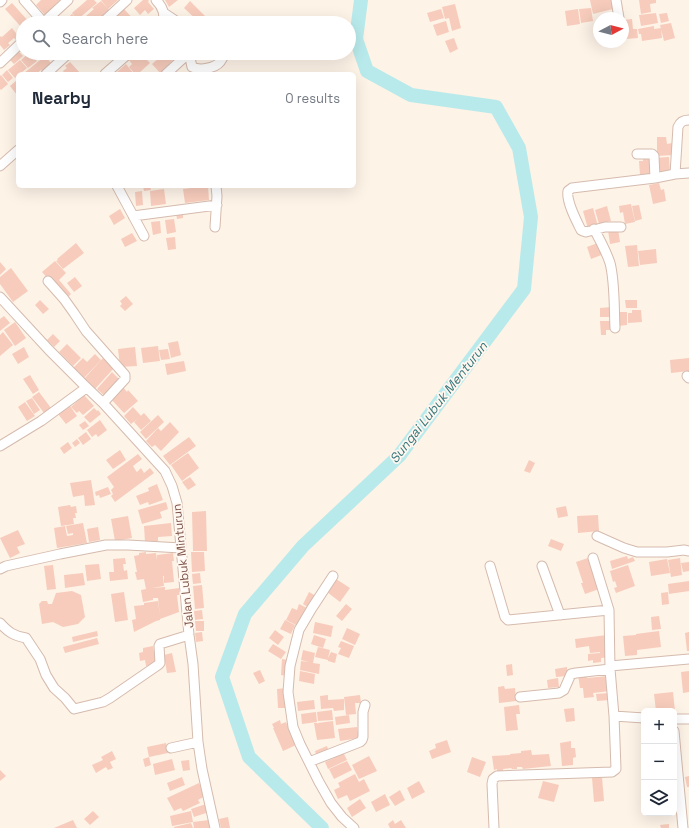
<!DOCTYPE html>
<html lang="en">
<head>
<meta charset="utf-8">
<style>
  body { margin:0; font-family:"Space Grotesk",sans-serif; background:#f2f2f3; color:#1f2937 }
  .controls { position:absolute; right:12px; bottom:12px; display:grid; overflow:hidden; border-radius:6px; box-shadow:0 4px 16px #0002 }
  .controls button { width:36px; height:36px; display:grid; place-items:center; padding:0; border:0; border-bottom:1px solid #e0e1e3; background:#fff; color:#1f2937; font:20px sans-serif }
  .compass { position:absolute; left:593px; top:12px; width:36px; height:36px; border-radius:50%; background:#fff; box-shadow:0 4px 16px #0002; rotate:83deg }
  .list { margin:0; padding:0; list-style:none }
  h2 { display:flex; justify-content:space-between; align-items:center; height:52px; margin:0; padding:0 16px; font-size:17px }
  h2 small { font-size:13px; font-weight:400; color:#747a83 }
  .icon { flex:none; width:22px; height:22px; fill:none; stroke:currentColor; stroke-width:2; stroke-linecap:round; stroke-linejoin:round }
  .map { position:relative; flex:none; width:689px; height:828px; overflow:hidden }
  .search { position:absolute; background:#fff; box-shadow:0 4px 16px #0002; left:16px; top:16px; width:340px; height:44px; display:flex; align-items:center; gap:10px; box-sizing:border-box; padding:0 14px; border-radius:22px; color:#747a83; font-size:15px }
  .panel { position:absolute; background:#fff; box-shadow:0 4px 16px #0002; left:16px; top:72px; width:340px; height:116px; border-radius:6px }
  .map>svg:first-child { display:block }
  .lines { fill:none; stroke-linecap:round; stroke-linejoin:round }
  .river { stroke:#b9eaeb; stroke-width:14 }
  .building { fill:#f7ccbc }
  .minor-casing { stroke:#d5bbae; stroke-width:11 }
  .minor { stroke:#fff; stroke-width:9 }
  .labels { text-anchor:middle; stroke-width:3.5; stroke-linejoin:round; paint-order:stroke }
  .street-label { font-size:12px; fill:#7c5448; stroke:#fff7f0 }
  .water-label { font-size:13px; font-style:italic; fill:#37777b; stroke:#fff7f0 }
</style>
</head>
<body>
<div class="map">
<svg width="689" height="828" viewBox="0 0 689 828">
  <rect width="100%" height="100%" fill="#fef3e7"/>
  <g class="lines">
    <!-- river -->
    <path class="river" d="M322 828 249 757 222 677 245 614 303 546 399 456 524 289 531 217 519 148 496 107 411 95 367 71 356 39 361 0"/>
  </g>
  <!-- building -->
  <path class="building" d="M41 0H60L45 15 36 5Z
    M87 0H94L97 3 77 20 78 21 75 23H62L72 14 76 18 72 13Z
    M101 0H118L108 9Z
    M143 0H148L149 1 148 2 154 9 148 14 145 10 140 15 134 8Z
    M165 0H178L169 7Z
    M590 0H615L617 8 593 14Z
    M639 0H656V3L650 4 651 12 641 14Z
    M101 1 109 10 94 23H78L94 9 92 8Z
    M190 1 205 16 203 17 206 21 204 23H200L184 8Z
    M12 3 30 23H23V29L5 9Z
    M455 4 461 28 452 31 449 18 445 19 442 7Z
    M591 8 593 21 581 23 579 9Z
    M124 9 137 23H119L122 21 117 15Z
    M441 9 444 18 430 22 427 13Z
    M578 9 580 24 567 26 565 11Z
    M656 13 658 23 641 26 639 15Z
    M667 13 669 21 661 23 659 14Z
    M632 19 633 29H637L638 38 625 39 623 20Z
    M446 21 449 32 437 36 433 25Z
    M671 23 675 38 664 41 660 25Z
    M654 26V29L661 28 662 38 642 41 641 34H639L638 29Z
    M12 28 19 37 16 40 14 38 8 43 10 45 4 50 0 45V37L1 36 2 37Z
    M454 38 458 49 450 53 445 41Z
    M19 52 23 56 14 64 10 60Z
    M29 53 37 61 28 68 21 60Z
    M31 53H37L40 56 36 59Z
    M135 53 139 58 142 55 150 63 138 74H135L129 67 132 64 128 59Z
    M161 53H167L173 60 166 67 168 69 162 74H161L152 64 159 58 157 57Z
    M45 56 51 63 42 71 41 70 36 74H23Z
    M20 60 27 68 20 74H18V76L15 78 8 70Z
    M70 62 81 74H65L63 71 67 68 65 66Z
    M126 64 134 74H118L117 72Z
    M7 70 13 78 8 82 2 75Z
    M1 75 8 84 1 90 0 89V76Z
    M17 80 18 82V93L17 95 10 86Z
    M657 137H666L667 144 672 143 673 155 657 156Z
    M643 157H652L653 174 640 175 639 161H643Z
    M669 157 670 173H656L655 158Z
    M659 183 661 190 664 189 666 201 653 204 649 185Z
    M143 186H150L151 190 144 191Z
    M208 186 209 200 185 203 183 189Z
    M164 189 166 204 151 206 150 191Z
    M142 191 143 205 136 206 135 192Z
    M631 204 635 222 625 224 623 212 620 213 619 206Z
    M639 205 642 219 635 221 632 206Z
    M607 206 611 221 599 224 595 210Z
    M593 208 598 226 588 229 583 211Z
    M120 209 125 218 114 225 109 216Z
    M183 212V218L177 219 176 213Z
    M174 219 176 232 167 234 165 220Z
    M160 221 161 233 153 235 151 222Z
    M618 229 620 242 610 244 608 230Z
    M132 233 137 241 125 247 121 239Z
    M175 237 176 249 168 250 166 238Z
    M600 242 604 254 591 259 587 247Z
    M76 243 84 253 63 269 56 261 58 260 57 259Z
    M637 245 639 266 628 267 625 246Z
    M656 249 657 263 640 265 638 251Z
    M55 261 66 273 59 280 71 294 66 299 42 272Z
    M0 262 6 269 0 275Z
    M11 268 28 291 13 302 0 284V277Z
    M75 277 82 286 74 292 67 283Z
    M126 296 133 304 125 311 120 306 122 304 120 301Z
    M40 300 49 309 43 314 35 305Z
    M625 300H637V308H626Z
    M611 307 612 317H600V308Z
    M632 310H641L642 322 628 323V313H632Z
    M618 312H627V325L618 326Z
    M4 316 10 323 0 331V319Z
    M600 321H613L614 330H606V335H601Z
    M15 322 26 338 15 346 4 330Z
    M3 332 13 345 0 356V335Z
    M53 334 60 341 54 347 47 340Z
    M178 341 181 355 171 358 168 343Z
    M67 344 81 358 73 366 59 352Z
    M158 346 160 361 143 363 141 348Z
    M24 347 29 357 18 364 12 354Z
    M135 347 137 366 120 367 118 349Z
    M168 349 170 359 161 360 159 350Z
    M95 354 101 360 84 378 73 368 83 358 87 362Z
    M103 358 114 368 95 389 84 379Z
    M689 358V371L671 373 670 360Z
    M184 361 186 371 167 375 165 364Z
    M112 372 121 381 106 397 97 389Z
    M30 375 39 390 33 394 23 379Z
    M123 387 127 392 128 390 138 401 124 413 110 398Z
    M39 392 51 408 44 413 32 397Z
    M84 395 94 406 83 415 79 411 77 413 71 407Z
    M32 398 40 410 34 414 26 401Z
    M25 402 35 416 27 421 18 407Z
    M70 406 77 416 66 424 58 414Z
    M133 407 141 416 131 424 124 416Z
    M94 408 97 411 98 410 101 414 90 423 84 417Z
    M144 413 151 421 141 430 134 422Z
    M158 415 164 422 146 439 140 432Z
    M100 420 107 430 98 437 96 434 92 437 87 430Z
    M85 421 89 426 83 430 79 425Z
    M170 422 179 432 161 451 155 445 152 447 146 441 158 428 161 431Z
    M86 432 91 439 83 445 78 438Z
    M189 437 196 446 170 465 163 456Z
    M77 439 80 443 75 447 72 443Z
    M68 442 72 448 64 454 60 448Z
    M120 450 126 460 113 469 106 460Z
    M188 453 199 468 182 481 171 465Z
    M138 454 142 459 133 466 136 471 137 472 141 468 144 473 150 468 154 473 115 502 111 496 113 494 111 490 114 487 107 477Z
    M529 460 535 463 530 473 524 471Z
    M190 477 196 485 188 490 182 482Z
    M91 480 95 505 85 506 84 495 73 497 70 483Z
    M157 484 163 500 149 505 148 502 140 505 136 496 149 491 148 488Z
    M108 487 111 494 100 498 99 495 96 496 95 492Z
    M166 502 168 509 160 512 162 518 142 524 138 510Z
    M70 505 71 507 76 506 77 513H75L76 518H73L74 524 61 526 58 507Z
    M566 506 568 516 558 518 556 508Z
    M206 511 207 551H193L192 512Z
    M598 515 599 531 578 533 577 516Z
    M128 516 132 538 115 541 111 519Z
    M83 523 87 543 57 548 54 528 65 526 67 536 73 535V533L68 534 66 526Z
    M171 523 172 536 158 537V541L145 542 144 526Z
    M98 527 100 540 89 542 87 529Z
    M18 530 25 544 17 547 20 553 10 558 0 538Z
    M551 539 564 544 561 551 548 546Z
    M146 552V554L156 553 157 560V555L173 553 174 561H172L174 582 164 583V576H163L164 586 152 588 165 587V590L179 588V595H177L179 612 160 619V620L156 621 134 632 132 620 136 619 134 606 144 605V603L158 601 160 616 158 598H153V600L143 602 141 590 146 589 144 579 137 580 135 572H137L134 556 139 555V553Z
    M191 552H204L205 571 192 572Z
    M627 556 628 559 633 557 635 561 612 569 610 561Z
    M591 557 602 588 585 594 581 583H583L576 562Z
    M125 558 126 564H123L124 571 127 570 128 579 110 581 109 572H114L113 559Z
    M680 558 682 575 671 577 668 560Z
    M667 559 670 573 651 576 649 562Z
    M689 562V571L683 572 681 563Z
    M99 564 101 579 87 581 85 565Z
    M53 565 56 589 47 590 44 566Z
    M628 565 635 586 616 593 614 588 617 587 615 581 613 582 610 571Z
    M83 573 85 585 65 588 64 575Z
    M200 573 201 583 193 584 192 574Z
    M336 579 350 588 340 602 327 592Z
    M689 581V591L669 594 668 584Z
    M202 585 204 608 195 609 193 586Z
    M72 591 81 595 85 617 78 624 63 627 53 622 42 624 39 604 42 601H47L48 604H52L56 593Z
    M124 592 128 620 115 622 111 594Z
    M309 592 316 596 309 608 303 604Z
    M668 592 669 604 662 605 661 593Z
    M299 604 309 609 298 626 286 620 292 608 297 610Z
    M346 604 352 609 342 621 336 616Z
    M202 610 203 619 195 620 194 611Z
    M659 616 661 629 652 630 651 617Z
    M285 620 295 625 291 634 280 629Z
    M195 621H204V631H196Z
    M315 622 333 626 331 637 313 633Z
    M347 628 360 634 355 645 342 639Z
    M275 630 284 637 278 645 269 638Z
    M97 631 98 636 73 642 72 637Z
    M659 631 661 647 637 650V655L625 656 623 636 636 635V634Z
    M202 632 203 641 196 642 195 633Z
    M689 632V651H687L685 633Z
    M314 635 326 639 323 648 311 644Z
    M607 635 609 657 601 658V662L593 663V660L588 661V654L600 653V652L590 653 589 646 576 648 575 639Z
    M97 638 99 644 65 653 63 647Z
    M341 641 354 646 349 658 338 654 341 648 338 647Z
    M273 644 286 652 281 659 268 651Z
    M153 646 156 664 146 666 145 660 140 661 139 653 143 652V648Z
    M318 647 330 650 328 658 331 652 337 654 335 663 328 661V660L315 657Z
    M303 650 315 653 313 663 320 664 319 674 300 670 301 661 309 662 301 660Z
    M172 653 176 672 167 673 164 655Z
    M282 659 288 660 287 676 281 675Z
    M512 664 513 675 507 676 506 665Z
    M567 667V676L556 677 555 669Z
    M260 670 265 681 259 684 253 673Z
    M300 671 315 674 314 684 299 681Z
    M689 671V692L683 693 681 672Z
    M578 675H586L587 678 608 676 610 691 593 693 594 697 584 698 583 688H580Z
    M558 678 559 687 548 688 547 680Z
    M504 686 505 689 515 688 516 701 499 703 498 687Z
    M286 688 287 708H278L277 689Z
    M673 692 675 711H656L654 694Z
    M609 693 610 700 597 701 596 694Z
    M328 695V700L344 699V710L334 711 333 708 321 709 320 696Z
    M360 695 361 703H355L356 714 346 715 344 697Z
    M314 700 315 709 298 711 297 702Z
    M519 705 520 714H516L518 730 506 731 504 707Z
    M574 708 575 721 566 722 564 709Z
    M332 710 333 720 318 721 317 712Z
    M316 712 317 722 302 724 301 714Z
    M349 715 350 723 336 725 335 717Z
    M280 720 281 724 286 722 296 745 283 751 273 728H274L272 724Z
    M333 721 335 738 317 740 314 723H317L318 724V723Z
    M357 727 359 738 340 741 338 729Z
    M447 740 451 752 432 759 429 751 436 748 435 744Z
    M571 741V748H575L576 757 573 758V765L562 766 560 743Z
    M166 743 168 753 149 757 147 747Z
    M327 746 329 752 317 757 315 751Z
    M342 750 347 760 328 769 325 762 334 758 332 755Z
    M531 750 532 755 549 754 551 766 523 769 522 767H517V769H512L511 768 503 769V772L497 773V769L494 770 492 756 510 755V754L521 753V751Z
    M112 751 116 759 110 762 113 768 108 770 106 767 96 773 92 765 103 760 101 757Z
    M369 756 377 771 359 779 352 765Z
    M149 757 151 765 145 767 143 759Z
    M472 757 486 762 480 777 467 772Z
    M172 759 175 770 155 775 153 764Z
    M189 760 190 770 183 771 181 761Z
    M347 761 352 770 334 779 329 769Z
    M0 770 6 776 0 781Z
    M355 774 359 782 364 779 370 791 350 801 347 795 338 799 334 790 340 787 338 783Z
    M689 776V787H687L685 777Z
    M182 777 185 785 170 791 167 783Z
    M602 777 604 801 594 802 592 778Z
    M419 781 425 792 412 799 407 788Z
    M543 781 559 785 554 802 538 798Z
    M199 783 205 796 198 800 200 803 183 811 181 808 174 811 167 798Z
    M400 790 405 800 395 806 389 797Z
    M385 794 390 805 376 812 371 802Z
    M360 799 366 808 352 817 347 808Z
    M206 804 209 812 194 817 191 809Z
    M93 811 99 817 90 825 84 819Z
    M191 811 193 822 172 826 170 816Z
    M228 817 230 828H221L219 819Z
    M73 820 77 828H54Z
    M209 820 210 828H194L193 822Z
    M393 820 395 824 401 820 406 828H390L388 824Z
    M191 823 193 828H174V827Z
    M669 824V828H661L660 825Z"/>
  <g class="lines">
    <!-- minor casing -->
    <g class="minor-casing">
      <path id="minor" d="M24 0 44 23
        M156 0C162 6 167 16 161 23
        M616 0 619 18
        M0 2 2 0
        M164 13 179 23
        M43 23 68 0
        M102 23 127 0
        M189 53 192 67C200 71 215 68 220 62 222 59 224 56 225 53
        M0 63 23 41
        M46 74 69 53
        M105 74 129 53
        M166 74 189 53
        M689 120C683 120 680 122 678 127L675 174 689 173
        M637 154H652L654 156 655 178
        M0 166 18 150
        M117 186 144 236
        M133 216 217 205
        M215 227 217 196 216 186
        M621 227H605L586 232 583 231 581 230C576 220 566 201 568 191L572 188 655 178 675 174
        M594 229C600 240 606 251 610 263 615 282 614 309 615 328
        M48 281 64 299 74 313 86 331 125 375V379L103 403
        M0 297 49 350 83 384 103 403 165 471 172 486 177 503 189 635 193 664 198 742 202 769 215 828
        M687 376 689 378
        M0 446 41 421 86 388
        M597 536 624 548 637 552H667L684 550 689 551
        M593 558 609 610 610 669
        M490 566 505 617 508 620 609 610
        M542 566 560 615
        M0 569 6 566 60 554 106 545H128L181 548
        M333 576 312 608 299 630 290 666 288 692 293 727 300 744 319 782 331 803 342 817 354 828
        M0 623C8 632 14 636 26 638L40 659 46 675 54 688 65 698 74 709 103 702 110 698 158 665 160 663 159 646 160 644 189 635
        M610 666 689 659
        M614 716 644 718
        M674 719H689
        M674 731 683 828
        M171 748 198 742
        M309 762 360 742 362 740 363 737V712L365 705
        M494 828 492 784 493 779 497 776 612 772 616 769 614 716 610 669 576 673 571 674 564 690 559 693 520 697"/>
    </g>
    <!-- minor -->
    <use href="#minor" class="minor"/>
  </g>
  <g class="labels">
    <!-- street labels -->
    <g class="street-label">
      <text transform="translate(183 566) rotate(-96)" y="4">Jalan Lubuk Minturun</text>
    </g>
    <!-- water labels -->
    <g class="water-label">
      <text transform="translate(438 402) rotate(-52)" y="5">Sungai Lubuk Menturun</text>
    </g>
  </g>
</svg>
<div class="controls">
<button>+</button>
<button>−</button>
<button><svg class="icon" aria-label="layers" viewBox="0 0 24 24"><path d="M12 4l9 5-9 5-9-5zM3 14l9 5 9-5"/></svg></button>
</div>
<svg class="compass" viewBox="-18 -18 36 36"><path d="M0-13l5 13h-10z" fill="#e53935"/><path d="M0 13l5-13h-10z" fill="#747a83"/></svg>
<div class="search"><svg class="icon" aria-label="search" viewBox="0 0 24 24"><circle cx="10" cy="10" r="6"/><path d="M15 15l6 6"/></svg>Search here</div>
<section class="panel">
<h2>Nearby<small>0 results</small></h2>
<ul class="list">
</ul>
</section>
</div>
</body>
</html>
